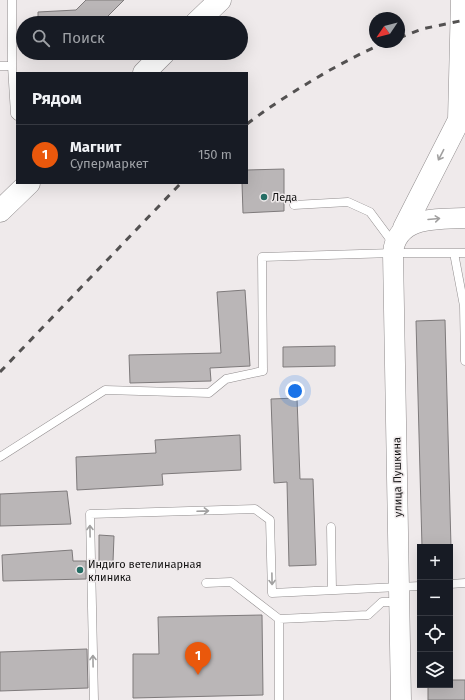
<!DOCTYPE html>
<html lang="ru">
<head>
<meta charset="utf-8">
<style>
  body { margin:0; font-family:"Fira Sans",sans-serif; background:#20242c; color:#f1f3f6 }
  .controls { position:absolute; right:12px; bottom:12px; display:grid; overflow:hidden; border-radius:0px; box-shadow:0 4px 16px #0002 }
  .controls button { width:36px; height:36px; display:grid; place-items:center; padding:0; border:0; border-bottom:1px solid #363941; background:#171b24; color:#f1f3f6; font:20px sans-serif }
  .compass { position:absolute; left:369px; top:12px; width:36px; height:36px; border-radius:50%; background:#171b24; box-shadow:0 4px 16px #0002; rotate:235deg }
  .you { position:absolute; left:295px; top:391px; width:14px; height:14px; margin:-10px; border:3px solid #fff; border-radius:50%; background:#1a73e8; box-shadow:0 0 0 6px #1a73e833 }
  .badge { display:grid; place-items:center; width:26px; height:26px; border-radius:50%; background:#ea580c; color:#fff; font-size:13px; font-weight:700 }
  .pin { position:absolute; translate:-50% -33px; filter:drop-shadow(0 1px 2px #0008) }
  .pin::after { content:''; position:absolute; top:21px; width:14px; height:12px; background:inherit; clip-path:polygon(0 0,100% 0,50% 100%) }
  .list { margin:0; padding:0; list-style:none }
  h2 { display:flex; justify-content:space-between; align-items:center; height:52px; margin:0; padding:0 16px; font-size:17px }
  h2 small { font-size:13px; font-weight:400; color:#9ea1a6 }
  .list li { display:grid; grid-template-columns:26px 1fr auto; gap:12px; align-items:center; box-sizing:border-box; height:60px; padding:0 16px; border-top:1px solid #363941 }
  .list b { display:block; font-size:15px; white-space:nowrap }
  .list p { margin:0; font-size:13px; white-space:nowrap; color:#9ea1a6 }
  .list em { font-size:13px; font-style:normal; color:#9ea1a6 }
  .icon { flex:none; width:22px; height:22px; fill:none; stroke:currentColor; stroke-width:2; stroke-linecap:round; stroke-linejoin:round }
  .map { position:relative; flex:none; width:465px; height:700px; overflow:hidden }
  .search { position:absolute; background:#171b24; box-shadow:0 4px 16px #0002; left:16px; top:16px; width:232px; height:44px; display:flex; align-items:center; gap:10px; box-sizing:border-box; padding:0 14px; border-radius:22px; color:#9ea1a6; font-size:15px }
  .panel { position:absolute; background:#171b24; box-shadow:0 4px 16px #0002; left:16px; top:72px; width:232px; height:112px; border-radius:0px }
  .map>svg:first-child { display:block }
  .building { fill:#bab6b7; stroke:#7e7a7b }
  .lines { fill:none; stroke-linecap:round; stroke-linejoin:round }
  .service-casing { stroke:#908c8d; stroke-width:9 }
  .tertiary-casing { stroke:#908c8d; stroke-width:21 }
  .secondary-casing { stroke:#908c8d; stroke-width:23 }
  .service { stroke:#fff; stroke-width:8 }
  .tertiary { stroke:#fff; stroke-width:20 }
  .secondary { stroke:#fff; stroke-width:22 }
  .rail { stroke:#535151; stroke-width:3; stroke-dasharray:7 7; stroke-linecap:butt }
  .oneway { stroke:#a1a0a0 }
  .poi-dot { fill:#256e65; stroke:#efeaeb; stroke-width:1.5 }
  .labels { text-anchor:middle; stroke-width:3; stroke-linejoin:round; paint-order:stroke }
  .poi-label { font-size:11px; fill:#131212; stroke:#efeaeb; text-anchor:start }
  .street-label { font-size:11px; fill:#131212; stroke:#efeaeb }
</style>
</head>
<body>
<div class="map">
<svg width="465" height="700" viewBox="0 0 465 700">
  <rect width="100%" height="100%" fill="#efeaeb"/>
  <!-- building -->
  <path class="building" d="M86 0H124L101 23H38V12L76 10Z
    M284 169V211L243 213 242 183H247V170Z
    M245 290 250 366 210 368 211 381 130 383 129 355 221 353 217 292Z
    M445 320 451 547H422L416 321Z
    M335 346V366L283 367V347Z
    M297 398 300 479H313L316 565 289 566 287 482 274 483 271 399Z
    M240 435 241 470 162 474 163 485 77 490 76 457 156 453 155 440Z
    M67 491 71 524 0 526V494Z
    M99 535 114 536 113 562H99Z
    M72 550 73 561H86V579L3 581 2 555Z
    M262 615 263 695 133 698V654H159L158 617Z
    M87 649 88 688 0 691V652Z
    M450 680H465V700H428V685H450Z"/>
  <g class="lines">
    <!-- service casing -->
    <g class="service-casing">
      <path id="service" d="M12 0V66
        M0 66H12L15 114 17 116
        M294 205 348 202 370 212 393 243
        M454 253 464 306 465 361
        M0 457 105 390 209 393 226 379 263 371 262 257 393 253H465
        M331 527 332 590
        M206 583 231 582 279 619 368 615 382 602H399
        M450 584 465 583
        M279 619V700
        M94 700 90 514 255 509 270 520 272 593 420 586"/>
    </g>
    <!-- tertiary casing -->
    <g class="tertiary-casing">
      <path id="tertiary" d="M401 700 393 253C396 216 437 219 465 218"/>
    </g>
    <!-- secondary casing -->
    <g class="secondary-casing">
      <path id="secondary" d="M196 23 220 0
        M144 73 164 53
        M0 211 29 183
        M404 228 459 120 462 0"/>
    </g>
    <!-- service -->
    <use href="#service" class="service"/>
    <!-- tertiary -->
    <use href="#tertiary" class="tertiary"/>
    <!-- secondary -->
    <use href="#secondary" class="secondary"/>
    <!-- rail -->
    <path class="rail" d="M399 38 422 29 465 20
      M247 124C273 104 301 87 330 70 349 60 368 49 388 42
      M0 372 181 183"/>
  </g>
  <!-- one-way arrows -->
  <defs><path id="oneway-shaft" d="M-6 0H5M1.5-3L5.5 0L1.5 3" fill="none" stroke-width="1.6" stroke-linecap="round" stroke-linejoin="round"/></defs>
  <g class="oneway">
    <use href="#oneway-shaft" transform="translate(441 155) rotate(117)"/>
    <use href="#oneway-shaft" transform="translate(434 219) rotate(-5)"/>
    <use href="#oneway-shaft" transform="translate(203 511) rotate(-2)"/>
    <use href="#oneway-shaft" transform="translate(90 531) rotate(-91)"/>
    <use href="#oneway-shaft" transform="translate(272 579) rotate(89)"/>
    <use href="#oneway-shaft" transform="translate(93 661) rotate(-91)"/>
  </g>
  <!-- markers -->
  <g class="poi-dot">
    <circle cx="264" cy="197" r="4"/>
    <circle cx="80" cy="570" r="4"/>
  </g>
  <g class="labels">
    <!-- poi labels -->
    <g class="poi-label">
      <text x="272" y="201">Леда</text>
      <text x="88" y="568">Индиго ветелинарная<tspan x="88" dy="13">клиника</tspan></text>
    </g>
    <!-- street labels -->
    <g class="street-label">
      <text transform="translate(397 477) rotate(-91)" y="4">улица Пушкина</text>
    </g>
  </g>
</svg>
<div class="controls">
<button>+</button>
<button>−</button>
<button><svg class="icon" aria-label="locate" viewBox="0 0 24 24"><circle cx="12" cy="12" r="6"/><path d="M12 2v4M12 18v4M2 12h4M18 12h4"/></svg></button>
<button><svg class="icon" aria-label="layers" viewBox="0 0 24 24"><path d="M12 4l9 5-9 5-9-5zM3 14l9 5 9-5"/></svg></button>
</div>
<svg class="compass" viewBox="-18 -18 36 36"><path d="M0-13l5 13h-10z" fill="#e53935"/><path d="M0 13l5-13h-10z" fill="#9ea1a6"/></svg>
<div class="you"></div>
<div class="pin badge" style="left:198px;top:675px">1</div>
<div class="search"><svg class="icon" aria-label="search" viewBox="0 0 24 24"><circle cx="10" cy="10" r="6"/><path d="M15 15l6 6"/></svg>Поиск</div>
<section class="panel">
<h2>Рядом<small></small></h2>
<ul class="list">
<li><span class="badge">1</span><div><b>Магнит</b><p>Супермаркет</p></div><em>150 m</em></li>
</ul>
</section>
</div>
</body>
</html>
